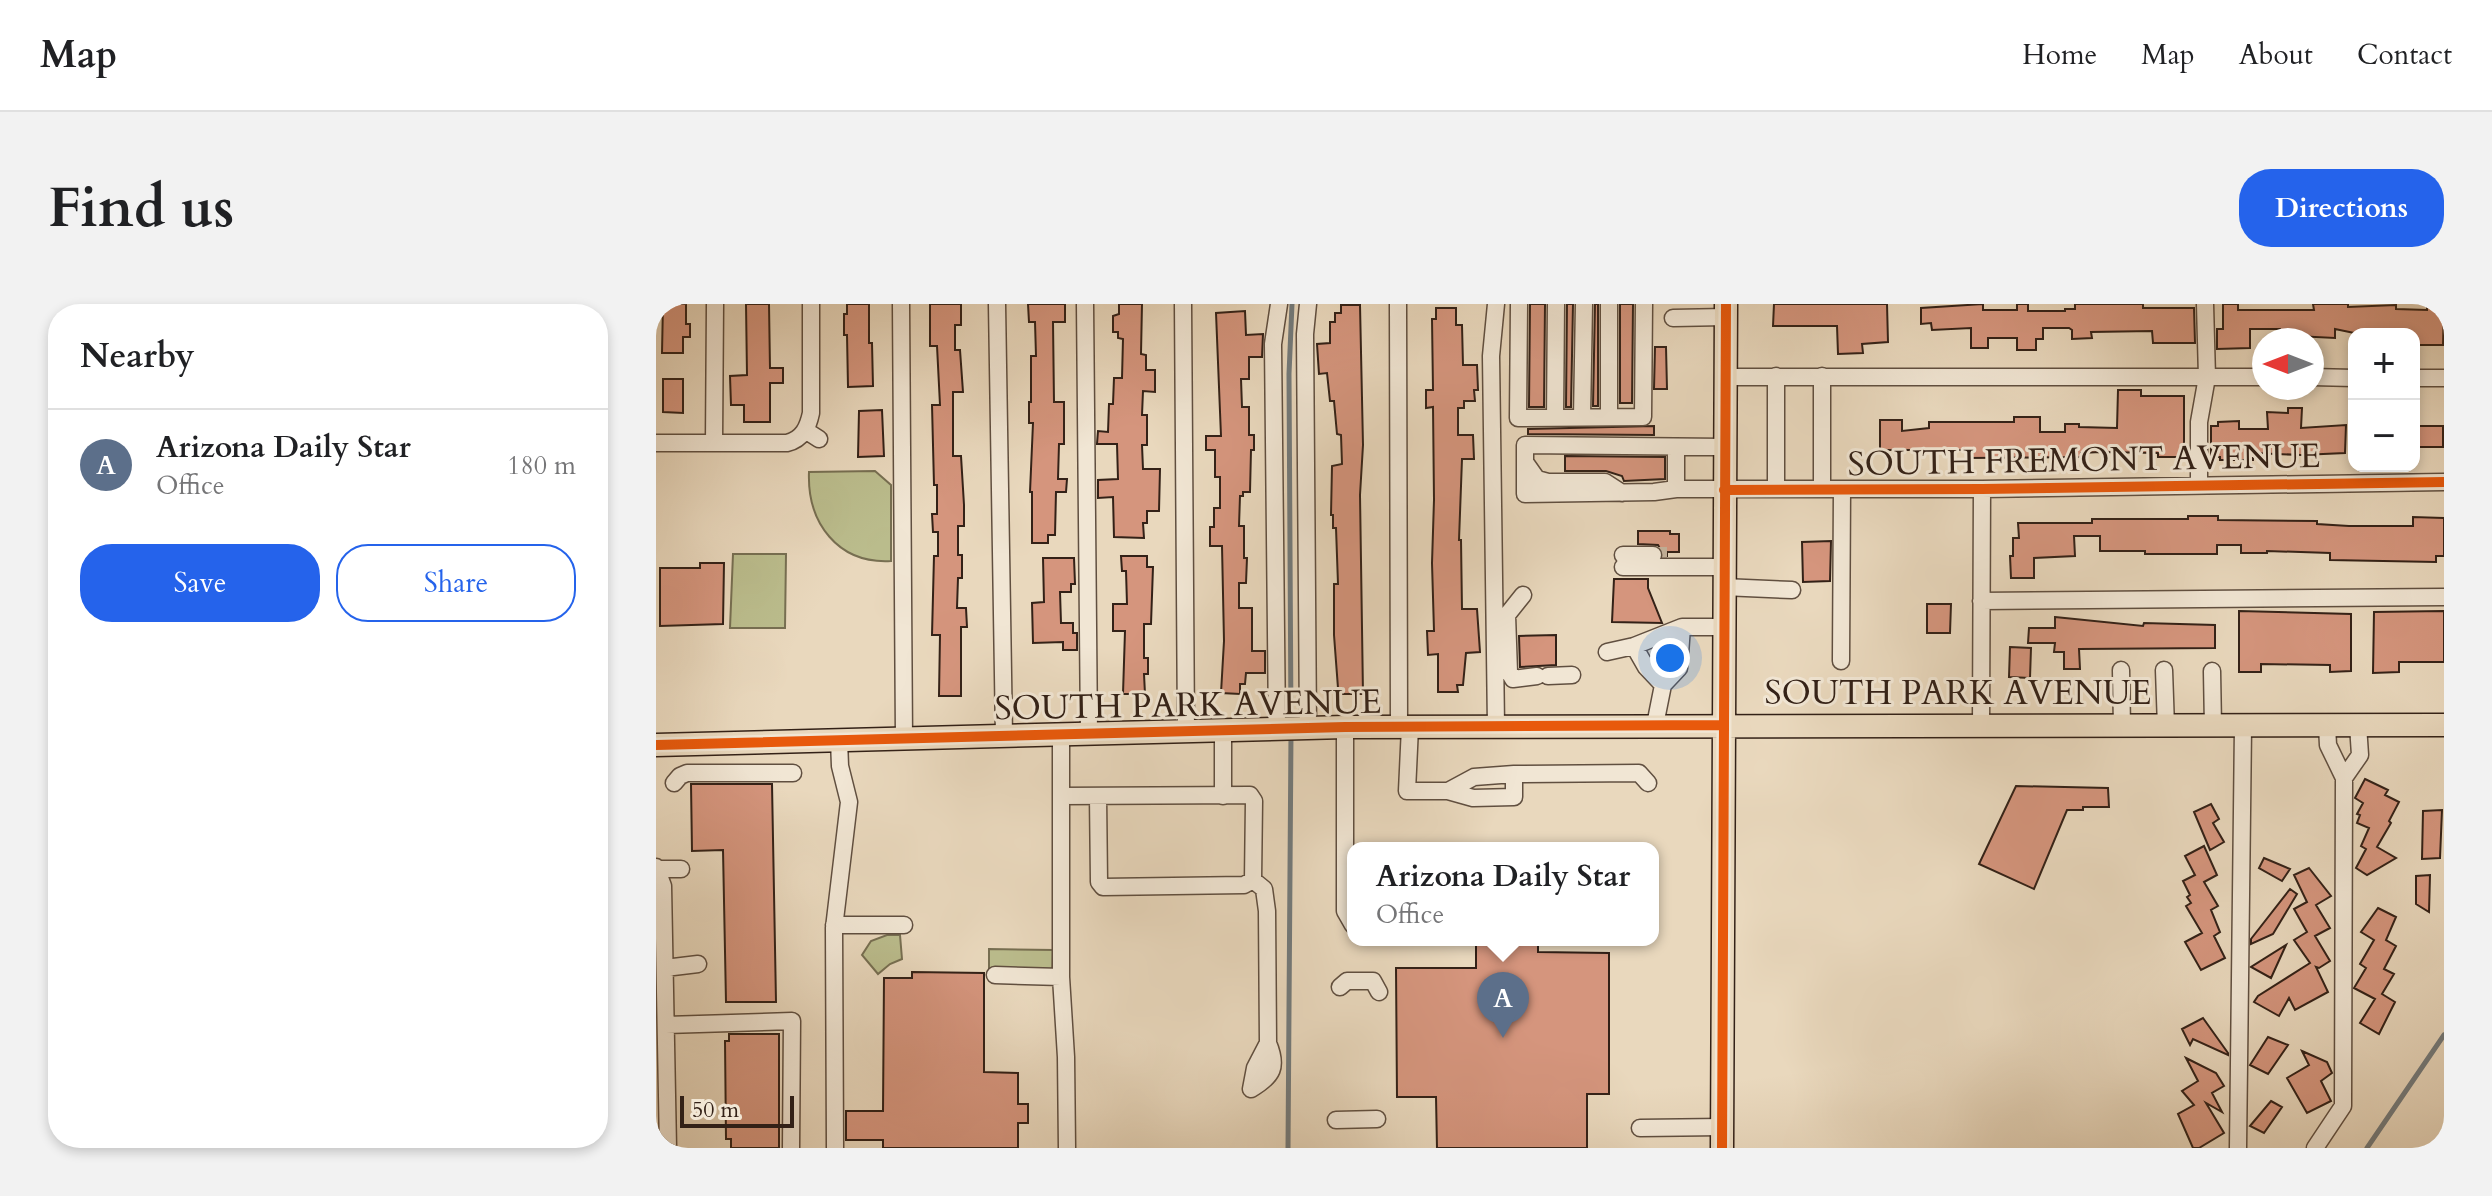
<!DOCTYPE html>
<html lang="en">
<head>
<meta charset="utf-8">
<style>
  body { margin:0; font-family:Cardo,serif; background:#f2f2f2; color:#202124 }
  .controls { position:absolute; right:24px; top:24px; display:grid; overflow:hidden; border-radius:16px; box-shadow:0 4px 12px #0003 }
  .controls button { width:72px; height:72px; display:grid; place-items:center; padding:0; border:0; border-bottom:2px solid #e0e0e0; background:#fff; color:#202124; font:40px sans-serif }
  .compass { position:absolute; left:1596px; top:24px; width:72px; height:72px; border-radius:50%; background:#fff; box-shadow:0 4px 12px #0003; rotate:270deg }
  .scale { position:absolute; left:24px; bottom:20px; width:114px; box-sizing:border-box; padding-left:8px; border:4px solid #332117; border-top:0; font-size:22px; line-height:28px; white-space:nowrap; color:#332117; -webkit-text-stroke:6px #f1e6d4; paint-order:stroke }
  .you { position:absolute; left:1014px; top:354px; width:28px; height:28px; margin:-20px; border:6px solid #fff; border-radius:50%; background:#1a73e8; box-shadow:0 0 0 12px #1a73e833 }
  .badge { display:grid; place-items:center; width:52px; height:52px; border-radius:50%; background:#2563eb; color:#fff; font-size:26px; font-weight:700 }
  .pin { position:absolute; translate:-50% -66px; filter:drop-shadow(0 2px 4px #0008) }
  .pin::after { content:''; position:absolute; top:42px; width:28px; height:24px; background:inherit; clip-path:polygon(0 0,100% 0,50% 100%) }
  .popup { position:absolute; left:691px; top:538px; width:312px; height:104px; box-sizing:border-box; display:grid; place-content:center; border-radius:16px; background:#fff; filter:drop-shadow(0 2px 6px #0005); font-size:26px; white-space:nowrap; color:#757577 }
  .popup b { font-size:30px; color:#202124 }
  .popup::after { content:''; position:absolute; left:50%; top:100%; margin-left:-16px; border:16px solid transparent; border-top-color:#fff }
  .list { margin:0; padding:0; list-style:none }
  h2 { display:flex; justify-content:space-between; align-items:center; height:104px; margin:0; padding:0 32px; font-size:34px }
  h2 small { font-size:26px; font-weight:400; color:#757577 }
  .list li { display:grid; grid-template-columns:52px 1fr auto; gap:24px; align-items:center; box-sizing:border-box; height:112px; padding:0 32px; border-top:2px solid #e0e0e0 }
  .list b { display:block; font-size:30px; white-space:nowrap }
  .list p { margin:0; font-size:26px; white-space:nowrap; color:#757577 }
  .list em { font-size:26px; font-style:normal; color:#757577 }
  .actions { display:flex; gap:16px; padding:24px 32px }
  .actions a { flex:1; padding:18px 0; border:2px solid #2563eb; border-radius:32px; text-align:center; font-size:28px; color:#2563eb }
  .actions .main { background:#2563eb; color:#fff }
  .map { position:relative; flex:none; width:1788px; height:844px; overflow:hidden; border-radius:32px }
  header { display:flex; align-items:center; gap:48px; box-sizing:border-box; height:112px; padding:0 40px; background:#fff; border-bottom:2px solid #e0e0e0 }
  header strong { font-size:38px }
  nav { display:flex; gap:44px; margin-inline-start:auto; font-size:28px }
  .intro { display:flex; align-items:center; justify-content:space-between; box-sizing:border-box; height:192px; padding:0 48px }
  h1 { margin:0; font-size:56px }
  .button { padding:20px 36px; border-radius:32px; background:#2563eb; color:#fff; font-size:28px; font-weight:700 }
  main { display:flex; gap:48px; padding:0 48px }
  aside { flex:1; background:#fff; border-radius:32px; box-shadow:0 4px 12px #0003 }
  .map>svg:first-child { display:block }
  .green { fill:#bbbd8d; stroke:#776f52; stroke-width:2 }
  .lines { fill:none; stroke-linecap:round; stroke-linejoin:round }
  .stream { stroke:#737a7b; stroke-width:5 }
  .building { fill:#d5957d; stroke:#332117; stroke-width:2 }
  .minor-tunnel { stroke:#c5b39c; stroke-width:16; stroke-dasharray:16 8; stroke-linecap:butt }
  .minor-casing { stroke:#604f40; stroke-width:19 }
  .major-casing { stroke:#332117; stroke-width:25 }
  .minor { stroke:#f1e6d4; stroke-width:16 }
  .major { stroke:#e9d8bd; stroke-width:22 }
  .cycleway-casing { stroke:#f1e6d4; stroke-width:15 }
  .cycleway { stroke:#e8590c; stroke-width:10 }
  .labels { text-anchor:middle; stroke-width:6; stroke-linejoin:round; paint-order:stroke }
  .street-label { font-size:34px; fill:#332117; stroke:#f1e6d4 }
</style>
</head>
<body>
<header>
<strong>Map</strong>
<nav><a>Home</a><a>Map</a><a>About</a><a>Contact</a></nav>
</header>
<div class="intro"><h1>Find us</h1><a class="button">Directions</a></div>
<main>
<aside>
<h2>Nearby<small></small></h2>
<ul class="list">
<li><span class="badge" style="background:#5c6f8a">A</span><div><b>Arizona Daily Star</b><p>Office</p></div><em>180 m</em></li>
</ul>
<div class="actions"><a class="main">Save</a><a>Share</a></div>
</aside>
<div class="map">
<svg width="1788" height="844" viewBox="0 0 1788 844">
  <rect width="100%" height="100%" fill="#e9d8bd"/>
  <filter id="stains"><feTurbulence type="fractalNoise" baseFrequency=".0025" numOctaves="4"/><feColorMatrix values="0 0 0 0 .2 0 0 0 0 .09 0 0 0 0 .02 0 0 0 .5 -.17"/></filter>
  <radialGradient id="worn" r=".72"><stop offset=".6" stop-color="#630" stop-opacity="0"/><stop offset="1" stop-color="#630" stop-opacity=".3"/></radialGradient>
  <!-- green -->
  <path class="green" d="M219 167 235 181V257C182 260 151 219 153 168Z
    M77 250H130L129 324H74Z
    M231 631H244L246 655 234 660 222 670 206 651 215 637Z
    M333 645 397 646 396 680 344 679V673H333Z"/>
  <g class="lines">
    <!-- stream -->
    <path class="stream" d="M635 419 633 70 636 0
      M632 844 635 429
      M1711 844 1788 731"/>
  </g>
  <!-- building -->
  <path class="building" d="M7 0H30V20H34V33H27V49H6Z
    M90 0H113L114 64H127V79H114V118H88V101H75L74 72 91 71Z
    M191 0H213V39H216L217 82 192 83 191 31H188V10H191Z
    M274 0H305V21H299V46H304L307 88H297V152H305L308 201V222H302V251H306V274H302L301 304H310L311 323H305V392H283L284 331H276L278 252H282V228H277L276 210H281V181H278L276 101H284L281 42H274Z
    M372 0H409V18H397L398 98H408V140H403L402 175H411L410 188H400L399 231H392V239H376V188H374L377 119H373V98H375V52H380L379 18H373Z
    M463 0H486L485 50 490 51V66H499V88L487 87 486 111H491V141H486L487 165H504L503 207H491V219H487L488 234 458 233 457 193 442 194V176L462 175 461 140H441L442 127 452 128 453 100H457L458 74H466L467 35 462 34V28H457V12L463 10Z
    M874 0H889L888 103H873Z
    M911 0H917L915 103H910Z
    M939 0H942V102H937Z
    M964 0H977L976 99H964Z
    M1118 0H1231L1232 38 1206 40 1207 49 1182 50 1181 22H1117Z
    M1327 0V6H1361V0H1372V7H1409V5H1419V0H1487V4H1538L1539 39H1497L1496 27 1435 28 1436 34 1416 35V26L1413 24H1387V35H1380V46H1361V34H1332V44H1315V24L1276 26 1275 19 1265 20V4Z
    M1567 0H1582V6H1658L1657 0H1692V3L1740 1V5L1771 6V0H1788L1787 41H1758V30H1703L1679 25V34L1640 32V36H1624V25H1594V44L1561 45V25H1567Z
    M685 1H704L707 141 704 191 707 390H686V384H682L678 331V280H682L680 224H677V211H675L676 162 686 160 685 131 681 130 678 97H674L671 69 663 70 661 40 674 39V18H679V9H685Z
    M780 4H800V21H806L807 61H821L822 86H818L819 97H808V104H802V131H817L818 155H806L803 236H805L806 305H821L824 348 810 349 807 381H801L802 388H782V350L772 351 771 327H778L776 259 778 196 777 103 770 104V86H777L776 15H780Z
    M589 7 590 31 607 30 606 53H593V75H585L586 103H593V131H598V146H595L594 188H587V192H584L583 222H588V254H591L590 279H583V304H596V347H609V369H590L589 380H584V390L565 389 568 337 566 242H554V223H558V204H564V173H559V146H550V132H565L560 9Z
    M999 43H1010L1011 85H998Z
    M7 75H27V109L7 108Z
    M1462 86H1485V92H1528V153H1502V149L1444 148 1425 149V153L1310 154V146H1224V116H1246V127L1273 124V118H1358V113H1384V128H1409V120H1423V123L1461 124Z
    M1632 104H1646L1645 124 1690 121 1689 149 1645 151 1597 149V156H1564V153H1555V122H1562V118L1583 117V125H1612L1611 108 1632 109Z
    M226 106 228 152 202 153 203 107Z
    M998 122V131L872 130V125Z
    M1758 122H1787V143H1758Z
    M909 152 1009 153V175L968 177 966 172 950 167H909Z
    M1532 212H1562V216L1661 217V220L1693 222H1757V213L1788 214V252H1780V258L1674 256V249L1611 247V249H1585V241H1561V250H1489V247H1444V232H1418L1419 252 1378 254V274H1355L1354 252H1357V234H1363L1362 219H1436V215H1532Z
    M982 227H1014V230H1023V248H1011V252H1008L1002 241 982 240Z
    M1175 237 1174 277 1147 278 1146 238Z
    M465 252H491V263H497L495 320H488V354H492V370H488L489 390H467L469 327H457V300H471L470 267H466Z
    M387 254H418L419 280H415V288H404L405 319H417V329H421V346H407V338L377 339 376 299 388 298Z
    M44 259H68L67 320 4 322V264H44Z
    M958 275H992V284L1006 319 956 318Z
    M1271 300H1295L1294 329H1271Z
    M1583 307 1695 310V367L1674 368V361L1605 360V368H1583Z
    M1788 307V358H1743V368L1717 369 1718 308Z
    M1399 313 1487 322 1488 319 1559 321V344L1423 345 1424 365H1408V348H1398L1399 339H1372L1373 324H1399Z
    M900 331V361L864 363 863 332Z
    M1354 343 1375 344 1374 374 1353 373Z
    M1709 475 1732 486 1729 491 1743 498 1733 517 1735 519 1721 543 1740 554 1711 571 1700 564 1710 545 1705 542 1713 524 1701 519 1704 511 1701 510 1707 499 1699 494Z
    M35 480H116L120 698H70L67 546 36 547Z
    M1360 482 1452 484 1453 503H1427V506H1411L1378 585 1323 560Z
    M1555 500 1563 515 1557 519 1568 538 1554 546 1538 508Z
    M1786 506 1784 554 1766 555 1767 507Z
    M1548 542 1561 571 1548 578 1562 602 1555 606 1564 628 1558 632 1569 654 1545 666 1529 638 1546 629 1530 602 1535 599 1531 593 1534 591 1527 577 1539 571 1529 552Z
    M1608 554 1634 565 1626 577 1603 564Z
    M1653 564 1675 592 1660 601 1674 624 1659 632 1674 657 1663 664 1660 663 1672 688 1639 706 1633 694 1623 712 1598 698 1602 692 1654 659 1638 636 1651 628 1638 605 1651 598 1638 571Z
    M1774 571 1773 608 1760 600V572Z
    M1634 585 1641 590 1617 630 1595 640V635Z
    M1722 604 1740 613 1730 636 1740 642 1728 665 1738 670 1726 690 1739 698 1723 730 1704 719 1719 695 1698 684 1710 664 1704 660 1718 636 1705 628Z
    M820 636H882V648L953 649V790H931V844H781L780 793H741L740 664H820Z
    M1630 641 1615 674 1595 663Z
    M256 668 328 669V768L362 769V800H372V819H362V844H227V836H190V807H227L228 674H256Z
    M1547 714 1572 749V751L1537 735 1534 741 1526 725Z
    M73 730H123V844H75V835H70L69 737H73Z
    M1612 733 1632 741 1612 770 1594 761Z
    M1646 747 1671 758 1676 769 1665 777 1675 797 1651 809 1631 774 1653 761Z
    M1530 754 1560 769 1568 782 1556 789 1566 808 1550 799 1568 829 1543 844H1537L1522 810 1538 801 1526 787 1542 777Z
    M1615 797 1626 803 1608 829 1594 822Z"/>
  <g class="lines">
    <!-- minor-tunnel -->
    <path class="minor-tunnel" d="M997 251H1011"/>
    <!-- minor casing -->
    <g class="minor-casing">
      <path id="minor" d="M245 0 248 435
        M341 0 348 432
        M429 0 433 430
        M527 0 530 428
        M652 0 649 30 652 424
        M742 0 743 423
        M840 0 835 52 840 422
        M863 0 862 114 987 113 988 0
        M1017 14 1069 13
        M1120 72V185
        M1166 72V185
        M1069 73H1608
        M1656 73 1698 74
        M1758 74H1788
        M926 113 928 0
        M953 113V0
        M899 114 900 0
        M149 126 163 135
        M58 138 59 0
        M0 139H131C147 135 152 123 155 109V0
        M1069 143 869 141V190L998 188 1020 185H1326L1788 178
        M869 158 881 175 892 178H949L966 189
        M1543 182V118L1551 73 1549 0
        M1020 185V143
        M967 251H997
        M967 263H1068
        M1067 283 1136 286
        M867 291 851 311 853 368 857 375 881 372
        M1325 297 1788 293
        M978 342 990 363 1007 381
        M951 348 978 342 1026 323
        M1185 357 1186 186
        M1465 366 1466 423
        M1508 366 1510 423
        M1556 367 1557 423
        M892 372 916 371
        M999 421 1007 381 1023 364 1026 323H1067
        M1671 422 1672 441 1688 474 1704 451 1702 421
        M689 423V607L697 621
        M754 423 751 487H792
        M1325 423 1326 185
        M621 425 617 40 623 0
        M567 427V492
        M405 431V673L410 753 411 844
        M858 470 818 473 792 487 817 494 858 493V470L983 469 992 479
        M18 479 24 472 31 469H137
        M405 492 594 491 598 497 597 576 588 581 447 583 443 578 442 492
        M0 563 7 582 12 844
        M1 565H25
        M178 621H248
        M9 664 42 660
        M339 671 405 673
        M684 683 691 677H717L723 688
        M10 721 136 717 135 844
        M595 785 599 764 612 739 611 607 608 585 597 576
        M595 785C617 772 622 763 612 739
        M680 816 721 815
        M984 824 1066 823
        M179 844 178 624 193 498 184 462 183 436
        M1582 844 1587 423
        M1659 844 1687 802 1688 474"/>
    </g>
    <!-- major casing -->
    <g class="major-casing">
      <path id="major" d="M0 441 689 423 1788 421
        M1066 844 1070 0"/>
    </g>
    <!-- minor -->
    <use href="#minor" class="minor"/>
    <!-- major -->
    <use href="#major" class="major"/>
    <!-- cycleway casing -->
    <g class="cycleway-casing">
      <path id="cycleway" d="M1068 186 1326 185 1788 178
        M0 441 689 423 1066 421
        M1066 844 1070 0"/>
    </g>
    <!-- cycleway -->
    <use href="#cycleway" class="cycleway"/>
  </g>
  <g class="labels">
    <!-- street labels -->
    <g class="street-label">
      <text transform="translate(1428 155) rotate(-1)" y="12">SOUTH FREMONT AVENUE</text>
      <text x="1302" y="400">SOUTH PARK AVENUE</text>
      <text transform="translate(532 400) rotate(-1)" y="12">SOUTH PARK AVENUE</text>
    </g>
  </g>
  <rect width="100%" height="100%" filter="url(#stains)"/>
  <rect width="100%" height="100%" fill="url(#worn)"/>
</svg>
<div class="controls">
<button>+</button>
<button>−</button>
</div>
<svg class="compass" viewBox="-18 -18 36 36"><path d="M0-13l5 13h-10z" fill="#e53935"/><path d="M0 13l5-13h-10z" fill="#757577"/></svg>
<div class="scale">50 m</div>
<div class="you"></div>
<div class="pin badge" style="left:847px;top:734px;background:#5c6f8a">A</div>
<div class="popup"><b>Arizona Daily Star</b>Office</div>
</div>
</main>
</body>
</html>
